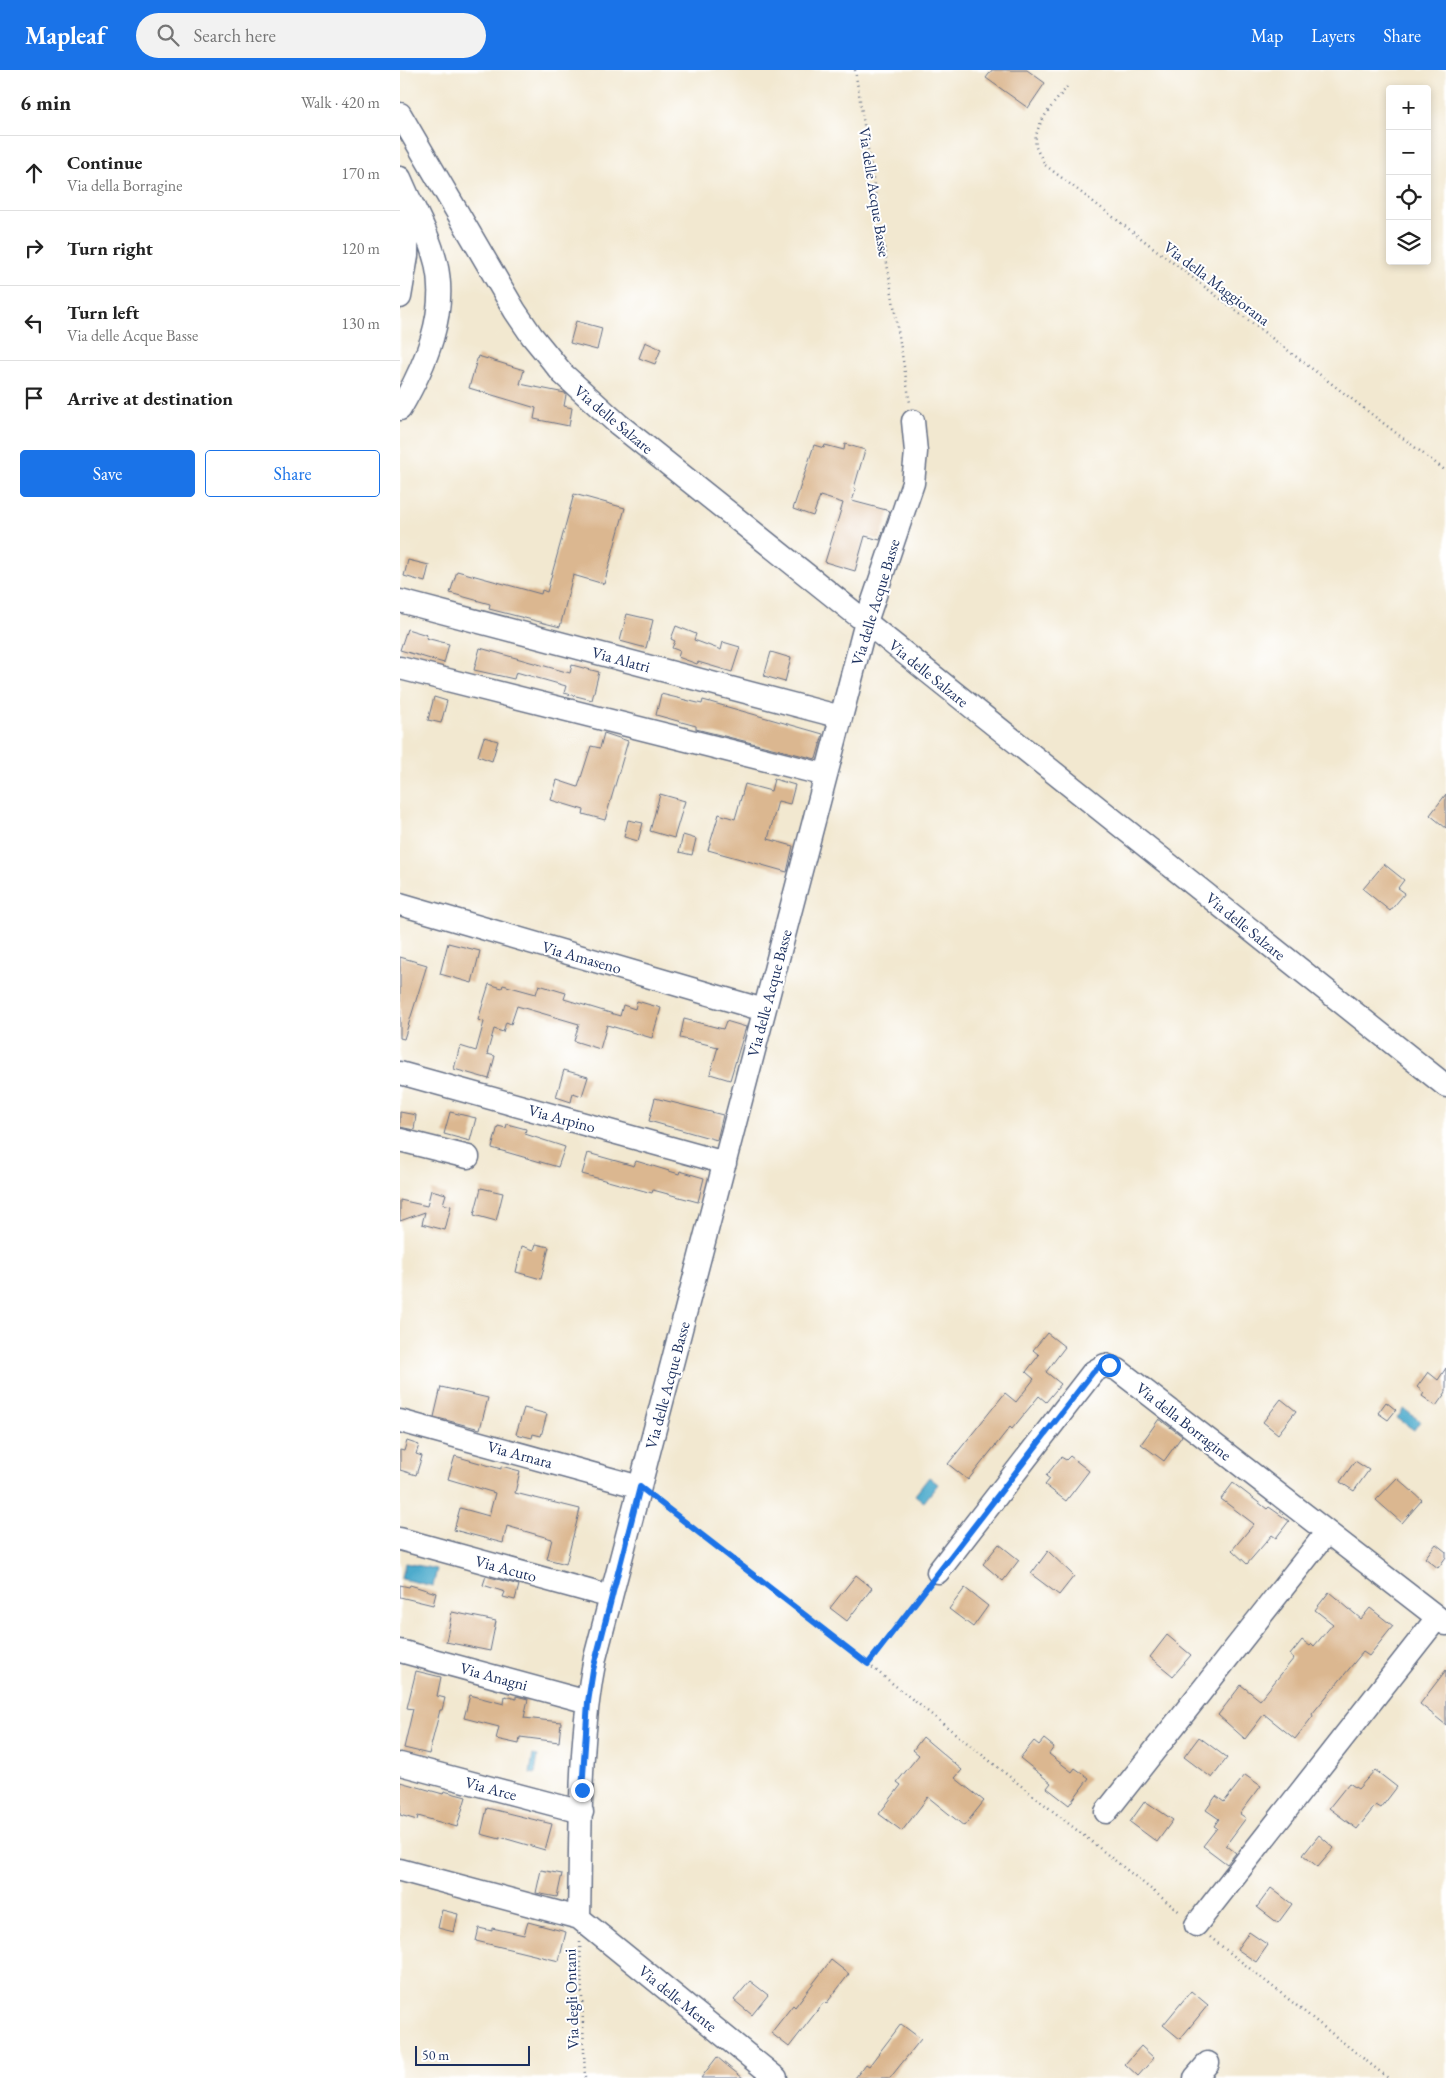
<!DOCTYPE html>
<html lang="en">
<head>
<meta charset="utf-8">
<style>
  body { margin:0; font-family:"EB Garamond",serif; background:#f2f2f2; color:#222 }
  .controls { position:absolute; right:15px; top:15px; display:grid; overflow:hidden; border-radius:5px; box-shadow:0 2px 8px #0003 }
  .controls button { width:45px; height:45px; display:grid; place-items:center; padding:0; border:0; border-bottom:1px solid #e0e0e0; background:#fff; color:#222; font:25px sans-serif }
  .scale { position:absolute; left:15px; bottom:12px; width:115px; box-sizing:border-box; padding-left:5px; border:2px solid #1b2f5e; border-top:0; font-size:14px; line-height:18px; white-space:nowrap; color:#1b2f5e; -webkit-text-stroke:4px #fff; paint-order:stroke }
  .stop { position:absolute; width:15px; height:15px; margin:-11px; border:4px solid #1a73e8; border-radius:50%; background:#fff }
  .stop.end { background:#1a73e8; border-color:#fff; box-shadow:0 1px 5px #0008 }
  .list { margin:0; padding:0; list-style:none }
  h2 { display:flex; justify-content:space-between; align-items:center; height:65px; margin:0; padding:0 20px; font-size:21px }
  h2 small { font-size:16px; font-weight:400; color:#767676 }
  .list li { display:grid; grid-template-columns:32px 1fr auto; gap:15px; align-items:center; box-sizing:border-box; height:75px; padding:0 20px; border-top:1px solid #e0e0e0 }
  .list b { display:block; font-size:19px; white-space:nowrap }
  .list p { margin:0; font-size:16px; white-space:nowrap; color:#767676 }
  .list em { font-size:16px; font-style:normal; color:#767676 }
  .actions { display:flex; gap:10px; padding:15px 20px }
  .actions a { flex:1; padding:11px 0; border:1px solid #1a73e8; border-radius:5px; text-align:center; font-size:18px; color:#1a73e8 }
  .actions .main { background:#1a73e8; color:#fff }
  .icon { flex:none; width:28px; height:28px; fill:none; stroke:currentColor; stroke-width:2; stroke-linecap:round; stroke-linejoin:round }
  .map { position:relative; flex:none; width:1046px; height:2008px; overflow:hidden }
  header { display:flex; align-items:center; gap:30px; box-sizing:border-box; height:70px; padding:0 25px; background:#1a73e8; color:#fff }
  header strong { font-size:24px }
  nav { display:flex; gap:28px; margin-inline-start:auto; font-size:18px }
  .search { width:350px; height:45px; background:#f2f2f2; display:flex; align-items:center; gap:12px; box-sizing:border-box; padding:0 18px; border-radius:28px; color:#767676; font-size:19px }
  main { display:flex }
  aside { flex:1; background:#fff }
  .map>svg:first-child { display:block }
  .water { fill:#4dabcc; stroke:#346d95 }
  .building { fill:#dbb790 }
  .lines { fill:none; stroke-linecap:round; stroke-linejoin:round }
  .minor-casing { stroke:#667086; stroke-width:25 }
  .path { stroke:#667086; stroke-width:2.5; stroke-dasharray:1 4; stroke-linecap:butt }
  .minor { stroke:#fff; stroke-width:22 }
  .route { stroke:#1a73e8; stroke-width:6 }
  .labels { text-anchor:middle; stroke-width:4; stroke-linejoin:round; paint-order:stroke }
  .street-label { font-size:16px; fill:#1b2f5e; stroke:#fff }
</style>
</head>
<body>
<header>
<strong>Mapleaf</strong>
<div class="search"><svg class="icon" aria-label="search" viewBox="0 0 24 24"><circle cx="10" cy="10" r="6"/><path d="M15 15l6 6"/></svg>Search here</div>
<nav><a>Map</a><a>Layers</a><a>Share</a></nav>
</header>
<main>
<aside>
<h2>6 min<small>Walk · 420 m</small></h2>
<ul class="list">
<li><svg class="icon" aria-label="ahead" viewBox="0 0 24 24"><path d="M12 20V5M6 11l6-6 6 6"/></svg><div><b>Continue</b><p>Via della Borragine</p></div><em>170 m</em></li>
<li><svg class="icon" aria-label="right" viewBox="0 0 24 24"><path d="M7 20v-9h11M14 6l5 5-5 5"/></svg><div><b>Turn right</b></div><em>120 m</em></li>
<li><svg class="icon" aria-label="left" viewBox="0 0 24 24"><path d="M17 20v-9H6M10 6l-5 5 5 5"/></svg><div><b>Turn left</b><p>Via delle Acque Basse</p></div><em>130 m</em></li>
<li><svg class="icon" aria-label="arrive" viewBox="0 0 24 24"><path d="M6 21V4h12l-3 4 3 4H6"/></svg><div><b>Arrive at destination</b></div></li>
</ul>
<div class="actions"><a class="main">Save</a><a>Share</a></div>
</aside>
<div class="map">
<svg width="1046" height="2008" viewBox="0 0 1046 2008">
  <rect width="100%" height="100%" fill="#fff"/>
  <filter id="ink" filterUnits="userSpaceOnUse"><feTurbulence type="fractalNoise" baseFrequency=".02" numOctaves="2"/><feDisplacementMap in="SourceGraphic" scale="10" xChannelSelector="R" yChannelSelector="G"/><feConvolveMatrix kernelMatrix="1 2 1 2 8 2 1 2 1" color-interpolation-filters="sRGB"/></filter>
  <filter id="wash" filterUnits="userSpaceOnUse"><feTurbulence type="fractalNoise" baseFrequency=".0096" numOctaves="4" result="noise"/><feDisplacementMap in="SourceGraphic" scale="20" xChannelSelector="R" yChannelSelector="G"/><feGaussianBlur stdDeviation="1.12" result="paint"/><feColorMatrix in="noise" values="0 0 0 0 0 0 0 0 0 0 0 0 0 0 0 0 0 1.4 0 .05"/><feComposite in="paint" operator="in"/></filter>
  <g filter="url(#wash)">
    <rect width="100%" height="100%" fill="#f2e8d0"/>
    <!-- water -->
    <path class="water" d="M1004 1339 1020 1351 1014 1360 997 1348Z
      M529 1407 538 1414 524 1432 515 1425Z
      M5 1493 37 1499 33 1516 2 1509Z
      M133 1685 138 1686 135 1704 130 1703Z"/>
    <g id="blocks">
      <!-- building -->
      <path class="building" d="M592 0H627L645 13 628 38 586 8Z
        M176 251 202 258 197 280 170 273Z
        M245 272 261 279 255 294 239 288Z
        M78 286 124 300 120 314 165 323 166 325 164 336 172 338 169 356 134 349 136 338 69 318Z
        M445 374 465 380 454 418 456 419 452 431 490 441 480 470 465 466 455 501 425 492 443 433 420 426 413 446 393 439 414 375 424 378 425 375 444 380Z
        M174 424 225 438 204 514 173 505 160 557 89 539 90 534 50 523 57 501 141 524 142 520 147 522Z
        M8 490 29 495 25 512 4 506Z
        M227 544 253 550 246 578 220 571Z
        M276 556 296 564 294 570 321 580 323 572 340 577 332 602 298 592 297 594 278 587 280 581 272 578 275 571 271 569Z
        M7 559 27 565 26 568 49 574 44 593 0 580Z
        M80 578 170 603 172 595 199 602 192 630 164 623 166 616 116 602 114 609 74 600Z
        M371 582 391 588 385 612 364 606Z
        M261 624 302 634 303 630 423 664 416 689 296 659V656L256 645Z
        M34 627 47 631 41 653 28 650Z
        M204 663 228 671 205 750 183 744 184 740 151 730 157 710 178 717 191 676 200 678Z
        M84 667 98 671 92 691 78 686Z
        M374 709 395 715 390 734 378 731 368 769 393 776 387 802 308 780 319 744 335 749 345 714 371 721Z
        M260 724 285 731 274 768 250 761Z
        M1046 724V758L1030 745Z
        M228 750 243 753 238 771 224 767Z
        M283 765 296 769 292 785 279 782Z
        M984 794 1004 810 998 818 1005 823 990 841 963 819Z
        M48 873 80 881 72 913 40 904Z
        M0 887 27 895 4 969 0 968Z
        M89 914 102 918 103 915 136 924 139 915 166 923 164 929 220 946 223 935 235 939 237 931 261 938 252 968 207 955 200 979 174 971 179 954 117 936 111 954 106 952 103 962 94 959 87 984 95 986 89 1009 54 999 60 976 76 981 84 952 78 950Z
        M284 949 323 959 326 951 346 957 330 1010 310 1004 318 977 280 968Z
        M164 1000 188 1007 182 1026 173 1023 171 1032 156 1027Z
        M255 1028 323 1045 317 1070 249 1051Z
        M0 1042 16 1045 14 1060 0 1057Z
        M50 1042 76 1048 70 1071 44 1064Z
        M107 1054 126 1059 125 1064 165 1077 158 1097 92 1078 98 1056 106 1058Z
        M188 1083 234 1096 236 1091 279 1104 280 1101 304 1108 298 1132 253 1120 252 1123 182 1104Z
        M81 1118 103 1123 96 1151 74 1145Z
        M31 1120 46 1124 43 1134 51 1136 45 1160 22 1154 25 1142 0 1151V1130L27 1136Z
        M136 1174 149 1177 141 1209 116 1202 122 1176 134 1180Z
        M647 1263 665 1277 646 1302 661 1314 646 1332 639 1326 612 1359 610 1357 568 1410 548 1394 605 1323 616 1332 634 1309 626 1302 639 1285 633 1280Z
        M1046 1298V1322L1036 1336 1022 1326 1024 1323 1017 1317 1028 1302 1038 1310Z
        M41 1317 88 1328 80 1359 34 1347Z
        M881 1329 896 1341 878 1364 863 1352Z
        M986 1332 996 1340 988 1350 978 1343Z
        M124 1338 147 1344 141 1366 133 1364 132 1368 116 1364Z
        M759 1349 782 1366 764 1391 741 1374Z
        M7 1371 19 1375 16 1384 22 1386 16 1405 0 1400V1380L4 1381Z
        M55 1386 101 1399V1396L120 1401 115 1423 180 1439 166 1494 147 1489 152 1469 107 1456 103 1473 54 1460 60 1438 89 1446 95 1423 48 1409Z
        M670 1386 689 1401 666 1431 645 1415 650 1409 646 1406 661 1387 666 1390Z
        M955 1391 969 1400 954 1421 940 1412Z
        M997 1408 1022 1430 1002 1453 976 1430Z
        M833 1413 867 1439 869 1437 889 1451 876 1468 872 1465 847 1494 832 1480 854 1454 821 1429Z
        M599 1474 619 1490 603 1511 583 1494Z
        M1036 1474 1046 1482V1487L1038 1498 1025 1488Z
        M648 1481 674 1506 659 1525 631 1504Z
        M456 1505 472 1518 447 1551 430 1538Z
        M86 1506 119 1515 115 1530 103 1527 105 1522 83 1515Z
        M0 1515 9 1517 10 1515 36 1523 33 1535 0 1527Z
        M565 1518 588 1536 573 1557 549 1539Z
        M929 1522 961 1549 970 1538 993 1556 969 1586 963 1582 912 1644 913 1646 895 1669 864 1644 845 1669 818 1645 841 1615 860 1630 894 1588 890 1585 902 1570 910 1576 912 1574 914 1576 933 1554 915 1540Z
        M52 1542 96 1551 90 1581 46 1572Z
        M767 1565 791 1585 773 1606 750 1587Z
        M1046 1600V1655L1020 1634Z
        M16 1601 41 1607 37 1626 45 1628 42 1640H40L29 1684 4 1678 13 1639 7 1638Z
        M70 1625 104 1634 105 1626 116 1629V1626L128 1629 124 1648 161 1652 159 1672 120 1667 119 1674 96 1669 99 1657 64 1648Z
        M523 1667 562 1700 555 1708 584 1731 564 1756 528 1727 502 1761 479 1744 501 1715 497 1712 519 1685 513 1680Z
        M799 1667 827 1688 812 1708 784 1687Z
        M644 1669 654 1677 649 1684 672 1702 675 1698 689 1708 669 1735 647 1718 651 1713 620 1688 634 1671 639 1675Z
        M975 1700 997 1717 981 1738 976 1735 957 1759 929 1738 949 1713 958 1719Z
        M845 1705 861 1716 840 1744 846 1748 826 1775 836 1783 827 1794 803 1776 817 1758 814 1756 819 1749 806 1740 816 1726 824 1732Z
        M0 1712 43 1724 44 1721 66 1727 57 1757 18 1746 17 1750 0 1745Z
        M745 1731 773 1750 757 1772 730 1752Z
        M87 1738 152 1754 145 1780 100 1767V1769L81 1764Z
        M919 1765 934 1778 918 1797 903 1785Z
        M141 1800 162 1804 157 1827 136 1823Z
        M871 1818 892 1834 878 1853 857 1837Z
        M42 1840 58 1844 54 1862 38 1858Z
        M128 1852 166 1862 159 1891 76 1871 79 1858 92 1861V1858L124 1865Z
        M849 1862 868 1875 856 1892 837 1879Z
        M431 1890 449 1904 426 1934 424 1932 389 1977 371 1963 393 1935 395 1937Z
        M350 1911 368 1925 352 1945 334 1930Z
        M791 1921 808 1935 780 1969 763 1955Z
        M501 1954 521 1969 490 2008H455L466 1994 469 1996Z
        M741 1976 754 1988 738 2006 725 1994Z
        M317 1987 329 1997 343 2008H301Z"/>
    </g>
  </g>
  <g filter="url(#ink)">
    <use href="#blocks" fill-opacity="0" stroke="#667086" stroke-width="1"/>
    <g class="lines">
      <!-- minor casing -->
      <g class="minor-casing">
        <path id="minor" d="M0 44 115 241 132 266 163 304 218 354 1046 1016
          M0 108 8 126 7 186 0 227
          M0 339C25 296 48 244 36 193 30 169 19 148 8 126
          M0 531 441 647
          M0 598 426 705
          M0 834 364 940
          M0 1003 325 1093
          M0 1070 68 1087
          M0 1351 240 1417
          M0 1469 211 1527
          M538 1502 693 1302 705 1295 718 1300 1046 1554
          M0 1581 188 1632
          M0 1694 182 1742
          M706 1742 927 1462
          M0 1800 179 1848 376 2008
          M179 1848C181 1762 178 1673 195 1588L466 552 513 413 516 382 513 351
          M796 1855 1037 1548
          M795 2008 808 1993"/>
      </g>
      <!-- path -->
      <path class="path" d="M455 0 510 333
        M667 17C655 33 632 55 636 77 638 83 643 90 645 95L1046 401
        M255 1429 468 1594 781 1843
        M468 1594 528 1515
        M810 1867 988 2008
        M180 1872 185 2008"/>
      <!-- minor -->
      <use href="#minor" class="minor"/>
    </g>
  </g>
  <g class="lines" filter="url(#ink)">
    <!-- route -->
    <path class="route" d="M182 1720 188 1632 193 1600 240 1417 468 1594 693 1302 700 1296 709 1295"/>
  </g>
  <g class="labels">
    <!-- street labels -->
    <g class="street-label">
      <text transform="translate(475 122) rotate(81)" y="6">Via delle Acque Basse</text>
      <text transform="translate(817 213) rotate(37)" y="6">Via della Maggiorana</text>
      <text transform="translate(214 349) rotate(40)" y="6">Via delle Salzare</text>
      <text transform="translate(475 532) rotate(-73)" y="6">Via delle Acque Basse</text>
      <text transform="translate(221 589) rotate(15)" y="6">Via Alatri</text>
      <text transform="translate(529 603) rotate(39)" y="6">Via delle Salzare</text>
      <text transform="translate(846 856) rotate(39)" y="6">Via delle Salzare</text>
      <text transform="translate(182 887) rotate(16)" y="6">Via Amaseno</text>
      <text transform="translate(369 923) rotate(-75)" y="6">Via delle Acque Basse</text>
      <text transform="translate(162 1048) rotate(15)" y="6">Via Arpino</text>
      <text transform="translate(267 1315) rotate(-75)" y="6">Via delle Acque Basse</text>
      <text transform="translate(784 1351) rotate(38)" y="6">Via della Borragine</text>
      <text transform="translate(120 1384) rotate(15)" y="6">Via Arnara</text>
      <text transform="translate(106 1498) rotate(15)" y="6">Via Acuto</text>
      <text transform="translate(94 1606) rotate(15)" y="6">Via Anagni</text>
      <text transform="translate(91 1718) rotate(15)" y="6">Via Arce</text>
      <text transform="translate(278 1928) rotate(39)" y="6">Via delle Mente</text>
      <text transform="translate(171 1929) rotate(-92)" y="6">Via degli Ontani</text>
    </g>
  </g>
</svg>
<div class="controls">
<button>+</button>
<button>−</button>
<button><svg class="icon" aria-label="locate" viewBox="0 0 24 24"><circle cx="12" cy="12" r="6"/><path d="M12 2v4M12 18v4M2 12h4M18 12h4"/></svg></button>
<button><svg class="icon" aria-label="layers" viewBox="0 0 24 24"><path d="M12 4l9 5-9 5-9-5zM3 14l9 5 9-5"/></svg></button>
</div>
<div class="scale">50 m</div>
<div class="stop" style="left:709px;top:1295px"></div>
<div class="stop end" style="left:182px;top:1720px"></div>
</div>
</main>
</body>
</html>
